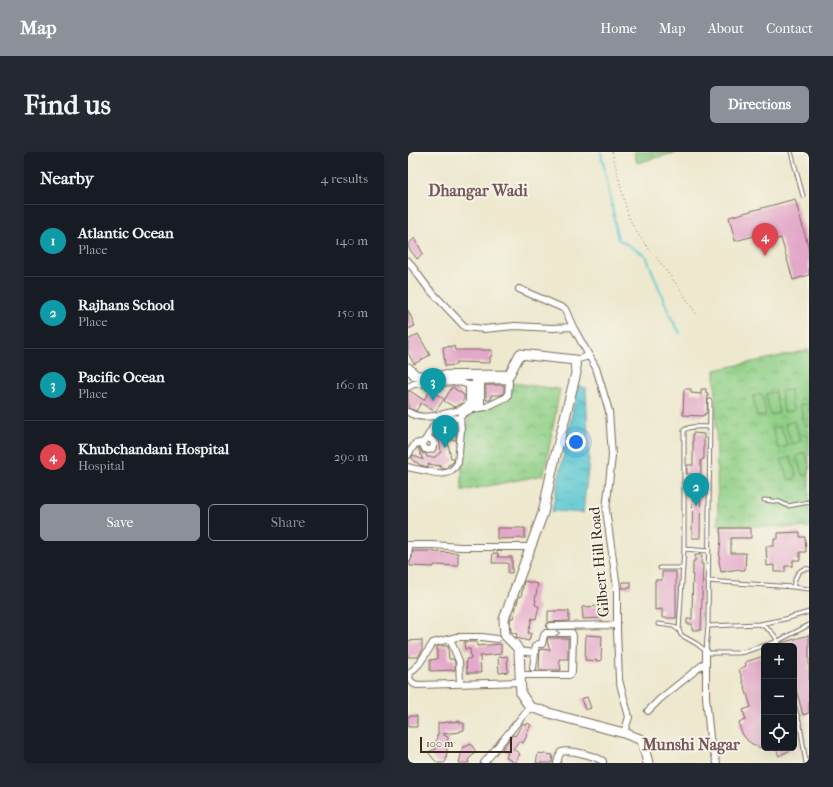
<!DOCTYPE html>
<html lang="en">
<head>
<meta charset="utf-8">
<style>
  body { margin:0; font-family:"IM FELL French Canon",serif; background:#242831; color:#f1f3f6 }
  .controls { position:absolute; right:12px; bottom:12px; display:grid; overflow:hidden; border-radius:6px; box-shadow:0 4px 16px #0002 }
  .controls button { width:36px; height:36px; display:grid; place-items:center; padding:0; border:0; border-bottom:1px solid #363941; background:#171b24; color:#f1f3f6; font:20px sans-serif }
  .scale { position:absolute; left:12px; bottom:10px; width:92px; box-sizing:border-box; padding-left:4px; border:2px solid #3b2a1e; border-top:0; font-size:11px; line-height:14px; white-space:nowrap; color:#3b2a1e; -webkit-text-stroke:3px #f7f3e8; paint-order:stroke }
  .you { position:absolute; left:168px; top:290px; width:14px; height:14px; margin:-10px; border:3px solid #fff; border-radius:50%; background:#1a73e8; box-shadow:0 0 0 6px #1a73e833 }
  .badge { display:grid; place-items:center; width:26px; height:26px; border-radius:50%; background:#8c9099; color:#fff; font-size:13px; font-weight:700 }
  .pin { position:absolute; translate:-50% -33px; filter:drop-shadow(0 1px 2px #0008) }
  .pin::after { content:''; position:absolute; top:21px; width:14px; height:12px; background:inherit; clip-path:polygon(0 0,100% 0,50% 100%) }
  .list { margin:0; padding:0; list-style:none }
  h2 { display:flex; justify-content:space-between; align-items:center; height:52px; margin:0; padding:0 16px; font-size:17px }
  h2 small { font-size:13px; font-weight:400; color:#9ea1a6 }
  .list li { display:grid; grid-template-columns:26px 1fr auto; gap:12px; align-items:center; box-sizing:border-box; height:72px; padding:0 16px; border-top:1px solid #363941 }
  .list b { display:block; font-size:15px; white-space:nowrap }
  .list p { margin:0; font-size:13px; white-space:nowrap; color:#9ea1a6 }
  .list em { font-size:13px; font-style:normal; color:#9ea1a6 }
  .actions { display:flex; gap:8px; padding:12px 16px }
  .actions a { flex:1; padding:9px 0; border:1px solid #8c9099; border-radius:6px; text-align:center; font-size:14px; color:#8c9099 }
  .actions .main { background:#8c9099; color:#fff }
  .icon { flex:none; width:22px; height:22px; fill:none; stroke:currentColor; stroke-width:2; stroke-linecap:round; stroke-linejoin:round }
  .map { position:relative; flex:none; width:401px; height:611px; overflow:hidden; border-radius:6px }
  header { display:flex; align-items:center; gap:24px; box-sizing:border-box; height:56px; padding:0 20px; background:#8c9099; color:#fff }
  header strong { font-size:19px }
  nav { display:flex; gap:22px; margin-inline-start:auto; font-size:14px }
  .intro { display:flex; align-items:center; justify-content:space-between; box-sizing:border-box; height:96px; padding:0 24px }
  h1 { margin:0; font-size:28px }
  .button { padding:10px 18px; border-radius:6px; background:#8c9099; color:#fff; font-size:14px; font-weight:700 }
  main { display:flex; gap:24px; padding:0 24px }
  aside { flex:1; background:#171b24; border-radius:6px; box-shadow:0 4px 16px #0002 }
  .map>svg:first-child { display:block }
  .wetland { fill:url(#wetland-marsh); stroke:#667d52 }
  .park { fill:url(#park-crowns); stroke:#667d52 }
  .garden { fill:#90d087; stroke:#667d52 }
  .water { fill:url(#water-ripples); stroke:#4a7878 }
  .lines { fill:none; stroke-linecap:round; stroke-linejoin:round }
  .stream { stroke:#5ac7d2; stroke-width:2 }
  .building { fill:#e3a7c9 }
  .lane-casing { stroke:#796c5c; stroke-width:5 }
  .street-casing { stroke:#796c5c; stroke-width:8 }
  .secondary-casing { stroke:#796c5c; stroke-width:11 }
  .path { stroke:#796c5c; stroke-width:1; stroke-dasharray:1 3; stroke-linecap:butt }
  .lane { stroke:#fff; stroke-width:3 }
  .street { stroke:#fff; stroke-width:6 }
  .secondary { stroke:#fff; stroke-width:9 }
  .oneway { stroke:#a79f9a }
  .labels { text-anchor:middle; stroke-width:4; stroke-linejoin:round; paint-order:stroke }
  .street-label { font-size:15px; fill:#3b2a1e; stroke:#f7f3e8 }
  .neighbourhood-label { font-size:16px; font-weight:bold; fill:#76565a; stroke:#f7f3e8 }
</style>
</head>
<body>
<header>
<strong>Map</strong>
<nav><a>Home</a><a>Map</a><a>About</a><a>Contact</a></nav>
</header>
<div class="intro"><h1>Find us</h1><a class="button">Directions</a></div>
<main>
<aside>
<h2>Nearby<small>4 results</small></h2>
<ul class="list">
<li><span class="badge" style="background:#0f9aa8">1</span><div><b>Atlantic Ocean</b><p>Place</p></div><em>140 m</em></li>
<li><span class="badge" style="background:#0f9aa8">2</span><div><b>Rajhans School</b><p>Place</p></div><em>150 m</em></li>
<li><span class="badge" style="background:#0f9aa8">3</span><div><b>Pacific Ocean</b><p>Place</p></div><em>160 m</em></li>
<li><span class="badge" style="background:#e0444e">4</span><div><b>Khubchandani Hospital</b><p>Hospital</p></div><em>290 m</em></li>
</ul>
<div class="actions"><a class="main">Save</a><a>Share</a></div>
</aside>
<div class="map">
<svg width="401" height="611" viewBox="0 0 401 611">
  <defs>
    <pattern id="wetland-marsh" width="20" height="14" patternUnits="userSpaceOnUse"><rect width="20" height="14" fill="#90d087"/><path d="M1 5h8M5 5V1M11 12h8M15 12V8" fill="none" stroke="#77a96e"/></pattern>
    <pattern id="park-crowns" width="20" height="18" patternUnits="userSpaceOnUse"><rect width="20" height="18" fill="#90d087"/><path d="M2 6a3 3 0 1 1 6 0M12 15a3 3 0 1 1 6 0" fill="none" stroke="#77a96e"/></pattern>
    <pattern id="water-ripples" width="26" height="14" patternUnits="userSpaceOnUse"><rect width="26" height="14" fill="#5ac7d2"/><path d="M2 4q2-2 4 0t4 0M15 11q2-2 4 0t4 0" fill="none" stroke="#4ca2aa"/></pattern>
  </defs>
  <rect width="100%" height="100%" fill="#f7f3e8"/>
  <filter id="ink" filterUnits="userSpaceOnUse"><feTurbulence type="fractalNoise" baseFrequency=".025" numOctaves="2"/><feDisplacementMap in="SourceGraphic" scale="8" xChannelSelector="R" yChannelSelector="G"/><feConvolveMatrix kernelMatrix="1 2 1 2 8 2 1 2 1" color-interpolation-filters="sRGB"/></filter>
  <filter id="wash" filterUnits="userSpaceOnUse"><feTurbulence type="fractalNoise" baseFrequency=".012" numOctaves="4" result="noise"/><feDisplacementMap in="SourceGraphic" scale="16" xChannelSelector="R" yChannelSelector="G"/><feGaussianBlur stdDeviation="0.9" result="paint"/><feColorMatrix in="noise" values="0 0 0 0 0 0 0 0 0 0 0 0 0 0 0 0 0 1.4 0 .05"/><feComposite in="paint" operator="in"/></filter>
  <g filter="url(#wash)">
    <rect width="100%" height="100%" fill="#ede8ce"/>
    <!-- wetland -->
    <path class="wetland" d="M226 0H270L229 11Z"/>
    <!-- park -->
    <path class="park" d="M401 198V376L310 373 307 218Z
      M103 231 152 237 136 323 54 339 53 284 63 263 102 238Z"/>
    <!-- garden -->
    <path class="garden" d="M382 238 385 259 376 260 373 239Z
      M367 240 371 261 362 263 358 242Z
      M354 242 358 263 349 265 345 244Z
      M401 251V273L397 274 392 253Z
      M386 269 393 289 384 292 377 272Z
      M372 274 380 294 371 297 364 277Z
      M397 301 401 313V322L395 324 388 304Z
      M382 305 389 325 381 328 373 308Z"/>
    <!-- water -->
    <path class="water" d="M170 233 178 236 181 308 175 361 144 359Z"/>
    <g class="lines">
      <!-- stream -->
      <path class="stream" d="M193 0 205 59 208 79 210 87 238 104 263 166 272 181"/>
    </g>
    <g id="blocks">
      <!-- building -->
      <path class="building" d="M387 47 401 97V123L385 128 373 86 360 90 358 81 327 89 321 65Z
        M7 86 15 102 9 107 0 95V92Z
        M0 158 7 174 0 177Z
        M10 182 22 203 6 212 0 201V188Z
        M46 194 47 198H84V204H82V211L48 210V213L37 214 35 195Z
        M78 233H96V242L92 243H83V248H78Z
        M44 235 56 243V247L53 252 46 255 36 249Z
        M276 237H283V241L293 242V237H298V241H300L299 261H297V263H295V264L275 263Z
        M22 238 36 247 28 259H26L13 251 8 259 0 256V239H2L16 248Z
        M33 274H40V279H48V288H43L40 291 43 306H46V309L43 312 40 313V315L38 316 34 317 32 314 20 312V315L12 313 8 310H6L4 305 5 303 15 308 10 296H12L14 301 18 302 19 305H27L33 300 31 286 29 287 26 283 28 280H30Z
        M285 281 296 282V307L293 308 292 386H284L285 322H279V313H285Z
        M89 376H117V386L89 387Z
        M312 376H343V386H323V401H338L337 418H331V417L313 420 311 409 313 386Z
        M392 380V385H397L398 400H392V408H385V414H377V420H366V413L359 414 358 394H366V387H370V381Z
        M5 399H26V400L50 401V414L26 413V415L2 414V410L4 406Z
        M85 401H90V405H104V421H100V411H84Z
        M287 403H294L293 412H295L293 478H284V472H279V467H284L285 409H287Z
        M254 420H268V466H254V457L247 458V428H254Z
        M116 429 130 432 127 448H128L127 453 131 454 128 467 124 466 120 481H123L121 489 108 486 109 482 103 480 102 468 103 466H105L111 444 113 445Z
        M214 430H223V436H214Z
        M194 454 195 466 175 467 174 455Z
        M140 459H161V469L140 470Z
        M178 483 194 484 193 509 177 508Z
        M401 483V561L395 563 386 530V494H374L373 491Z
        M140 486H160V507H151L153 518H131L132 497 142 498 139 489Z
        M14 488V499L10 505H0V489Z
        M56 490H69V494L93 492V502L72 504 73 521H59L58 507H63L62 497H57Z
        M31 494H40L41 507H45L47 510V518L22 519V508L29 507V495Z
        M99 504 100 520 91 521 90 505Z
        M356 504V597L347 594 340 589 335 583 332 576 331 570 338 568 335 558 343 555 331 517 338 514 337 510Z
        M179 545 183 556 177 558 173 547Z
        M0 564H9V575H0Z
        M52 569V571H56V578L52 579V580L34 582 40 585 38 609 36 611H29L20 600 28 597 29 583H30V571Z
        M115 571 118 573 119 571 123 573 118 582 119 583 115 591 111 589 105 597 112 602 106 611 98 605 100 601 94 597 105 583 107 584Z
        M63 592 68 600 60 608 61 611H51L55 594 57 595Z
        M368 596H386L371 604Z
        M130 601 145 603 144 611H128Z"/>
    </g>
  </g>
  <g filter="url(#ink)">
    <use href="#blocks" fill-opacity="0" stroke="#796c5c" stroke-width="1"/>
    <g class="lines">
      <!-- lane casing -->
      <g class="lane-casing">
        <path id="lane" d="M383 0 395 44
          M356 348 372 350 380 354 401 350
          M276 399V278C283 273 293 275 302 275
          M252 416H275
          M299 429 385 435 401 437
          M385 435C387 426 390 415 401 417
          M250 472 265 474 271 478
          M352 472C362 478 368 482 371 494
          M300 474 352 472 377 467 401 460
          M298 499 300 474 302 249
          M298 499 289 492 273 483 271 478 276 397 300 399
          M298 501H330L336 500 370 489 401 473
          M386 552 392 573 398 611"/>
      </g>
      <!-- street casing -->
      <g class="street-casing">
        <path id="street" d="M0 109 20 136 57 175 76 177 107 174 144 176 165 175
          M111 137 157 157 165 175 188 216 201 259 204 304 198 358 209 436V479L211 528 221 565 216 581
          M167 208 181 204
          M73 229V256
          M0 235 6 232 51 230 61 233H67
          M61 250V233
          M64 257 78 255 99 245 100 243 101 230 100 228 67 229
          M0 260C13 268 26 264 40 261 44 260 48 259 52 258 58 255 62 250 67 245
          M16 290 15 293 17 297 21 298 24 297 26 292C25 288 23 286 18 287
          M0 303 7 292 16 290 18 287 28 270 32 267 52 266C55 259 63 260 67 253V224
          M0 315C6 317 13 318 19 319 32 322 41 325 50 311L53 278 52 266
          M0 393H25L52 395H123
          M0 406 1 393
          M142 474 209 473
          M42 487 51 509 52 531
          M89 487 74 485H49L25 491 11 512 2 521 1 527 6 532 10 533 113 530
          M111 499 127 501V494L130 492H134L136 483 138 481H164L165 484 164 520 163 522 161 523H113
          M298 499V545L302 586 309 611
          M125 516 127 501
          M240 559 252 547 298 510
          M76 611 122 555
          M149 611 151 604 153 600C163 597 186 604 195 609V611"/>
      </g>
      <!-- secondary casing -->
      <g class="secondary-casing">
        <path id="secondary" d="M0 216 8 224 101 223 112 202 167 208 168 221 144 318 135 361 96 467 97 483 108 494 111 499 113 542 122 555 151 564 216 581 234 588 240 611"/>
      </g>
      <!-- path -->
      <path class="path" d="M204 0 220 63C228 84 244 99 257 117 269 132 279 148 289 163"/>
      <!-- lane -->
      <use href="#lane" class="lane"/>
      <!-- street -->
      <use href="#street" class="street"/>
      <!-- secondary -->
      <use href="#secondary" class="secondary"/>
    </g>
    <!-- one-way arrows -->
    <defs><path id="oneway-chevron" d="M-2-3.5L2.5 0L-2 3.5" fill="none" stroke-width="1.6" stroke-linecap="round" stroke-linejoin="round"/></defs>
    <use class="oneway" href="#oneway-chevron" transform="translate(149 481) rotate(1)"/>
  </g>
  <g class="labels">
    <!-- street labels -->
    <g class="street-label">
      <text transform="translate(191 410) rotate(-95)" y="5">Gilbert Hill Road</text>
    </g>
    <!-- neighbourhood labels -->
    <g class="neighbourhood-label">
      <text x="70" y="44">Dhangar Wadi</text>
      <text x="283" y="598">Munshi Nagar</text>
    </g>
  </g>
</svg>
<div class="controls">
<button>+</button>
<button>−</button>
<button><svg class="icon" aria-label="locate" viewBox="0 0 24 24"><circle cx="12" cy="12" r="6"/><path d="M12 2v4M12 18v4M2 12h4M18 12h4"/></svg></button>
</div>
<div class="scale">100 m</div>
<div class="you"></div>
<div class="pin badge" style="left:37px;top:296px;background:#0f9aa8">1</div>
<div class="pin badge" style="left:288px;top:354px;background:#0f9aa8">2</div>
<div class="pin badge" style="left:25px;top:249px;background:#0f9aa8">3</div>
<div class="pin badge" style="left:357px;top:104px;background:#e0444e">4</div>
</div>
</main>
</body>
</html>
